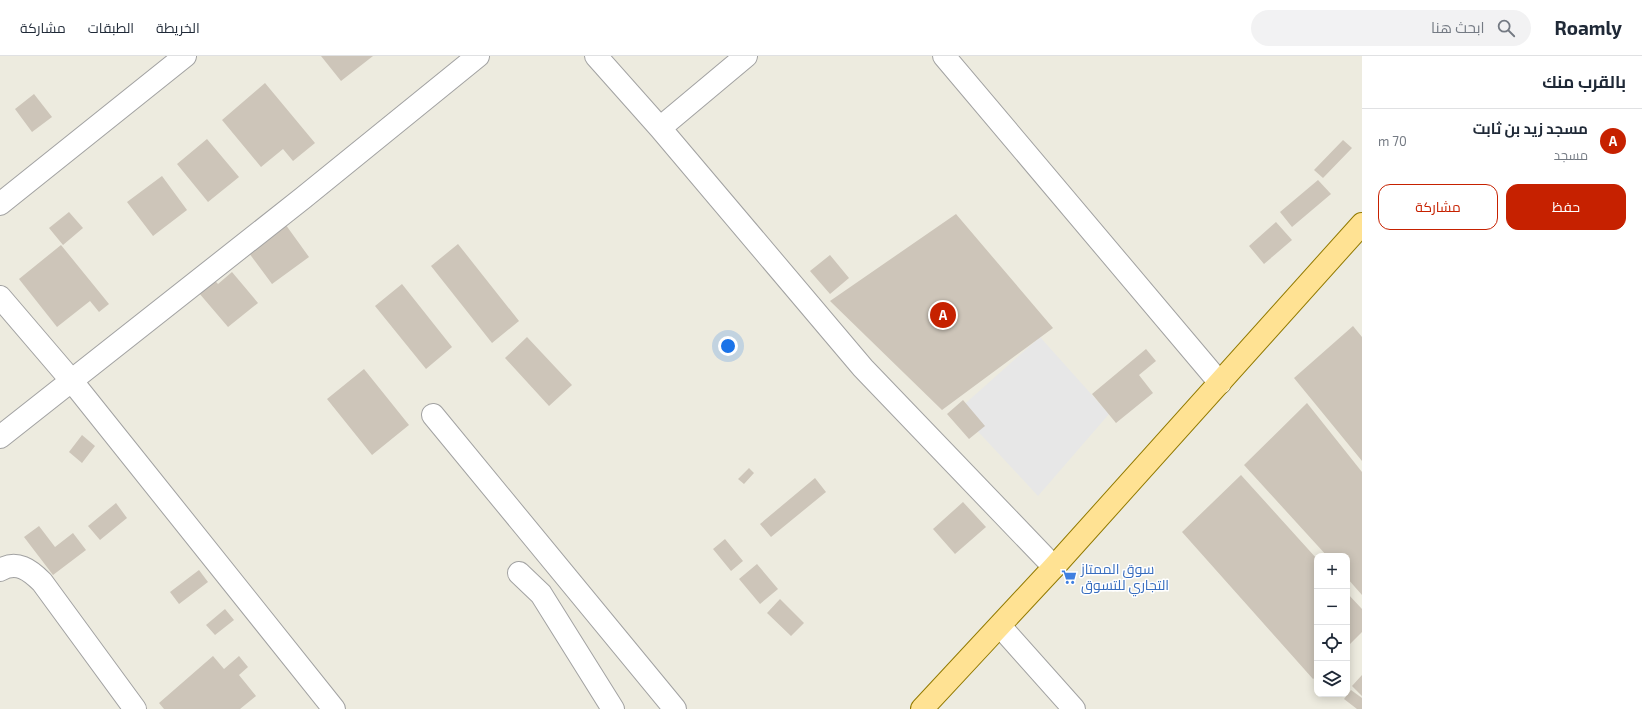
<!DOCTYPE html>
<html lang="ar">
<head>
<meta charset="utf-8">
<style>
  body { margin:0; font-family:"Exo 2",Cairo,sans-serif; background:#f2f2f3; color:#1f2937; direction:rtl }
  .controls { position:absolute; right:12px; bottom:12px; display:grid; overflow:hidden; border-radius:8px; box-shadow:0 2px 10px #0003 }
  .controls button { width:36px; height:36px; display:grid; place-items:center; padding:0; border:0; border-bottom:1px solid #e0e1e3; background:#fff; color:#1f2937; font:20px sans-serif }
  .you { position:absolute; left:728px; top:290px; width:14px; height:14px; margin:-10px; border:3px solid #fff; border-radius:50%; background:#1a73e8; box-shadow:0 0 0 6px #1a73e833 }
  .badge { display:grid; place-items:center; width:26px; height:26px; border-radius:50%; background:#c62100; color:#fff; font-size:13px; font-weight:700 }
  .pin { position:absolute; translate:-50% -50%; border:2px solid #fff; box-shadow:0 1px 4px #0006 }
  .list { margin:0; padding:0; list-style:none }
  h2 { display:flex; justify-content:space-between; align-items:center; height:52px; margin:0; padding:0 16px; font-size:17px }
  h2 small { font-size:13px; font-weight:400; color:#747a83 }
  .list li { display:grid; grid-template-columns:26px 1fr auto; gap:12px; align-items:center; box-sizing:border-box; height:64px; padding:0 16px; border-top:1px solid #e0e1e3 }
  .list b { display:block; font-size:15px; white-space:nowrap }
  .list p { margin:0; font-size:13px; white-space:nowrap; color:#747a83 }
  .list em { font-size:13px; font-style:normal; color:#747a83 }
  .actions { display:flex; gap:8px; padding:12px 16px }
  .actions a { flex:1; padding:9px 0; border:1px solid #c62100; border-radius:12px; text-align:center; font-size:14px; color:#c62100 }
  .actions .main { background:#c62100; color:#fff }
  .icon { flex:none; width:22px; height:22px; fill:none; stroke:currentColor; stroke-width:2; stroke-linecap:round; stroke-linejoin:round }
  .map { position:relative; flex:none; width:1362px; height:653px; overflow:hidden; direction:ltr }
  header { display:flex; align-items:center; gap:24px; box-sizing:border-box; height:56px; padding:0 20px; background:#fff; border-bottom:1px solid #e0e1e3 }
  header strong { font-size:19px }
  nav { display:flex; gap:22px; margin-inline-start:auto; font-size:14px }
  .search { width:280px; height:36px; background:#f2f2f3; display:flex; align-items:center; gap:10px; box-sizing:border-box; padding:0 14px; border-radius:22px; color:#747a83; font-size:15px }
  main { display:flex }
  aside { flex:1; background:#fff }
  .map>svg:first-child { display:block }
  .parking { fill:#e7e7e7 }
  .building { fill:#cdc5b9 }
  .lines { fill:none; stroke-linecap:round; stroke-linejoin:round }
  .minor-casing { stroke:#a2a2a2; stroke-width:24 }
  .major-casing { stroke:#927a00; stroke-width:24 }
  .minor { stroke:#fff; stroke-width:22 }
  .major { stroke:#ffe293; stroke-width:22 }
  .labels { text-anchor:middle; stroke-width:3; stroke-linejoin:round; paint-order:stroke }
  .shop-label { font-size:14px; fill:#366cbe; stroke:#fff; text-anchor:start }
</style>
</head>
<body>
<header>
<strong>Roamly</strong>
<div class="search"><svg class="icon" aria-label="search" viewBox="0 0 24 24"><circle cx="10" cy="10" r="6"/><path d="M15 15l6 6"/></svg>ابحث هنا</div>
<nav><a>الخريطة</a><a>الطبقات</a><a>مشاركة</a></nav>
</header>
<main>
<aside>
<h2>بالقرب منك<small></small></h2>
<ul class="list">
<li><span class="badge">A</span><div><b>مسجد زيد بن ثابت</b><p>مسجد</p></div><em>70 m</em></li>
</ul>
<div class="actions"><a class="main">حفظ</a><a>مشاركة</a></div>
</aside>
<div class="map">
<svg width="1362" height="653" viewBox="0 0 1362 653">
  <rect width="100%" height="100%" fill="#edebdf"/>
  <!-- parking -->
  <path class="parking" d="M1040 281 1109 358 1038 440 958 354Z"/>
  <!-- building -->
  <path class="building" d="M321 0H373L341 25Z
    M265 27 315 87 293 105 283 93 261 111 222 64Z
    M34 38 52 61 32 76 15 53Z
    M207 83 239 121 208 146 177 108Z
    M1343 84 1352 92 1323 122 1314 114Z
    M162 120 187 154 153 180 127 146Z
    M1318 124 1331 138 1292 171 1280 156Z
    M69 156 83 172 63 189 49 172Z
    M956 158 1053 272 942 354 830 245Z
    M283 165 309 201 272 228 246 193Z
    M1276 166 1292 184 1264 208 1249 190Z
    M458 188 519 265 492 287 431 210Z
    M61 189 109 248 99 256 90 245 57 271 19 223Z
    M830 199 849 222 830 238 810 215Z
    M232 216 258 247 228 271 193 230 208 217 218 228Z
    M402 228 452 291 426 313 375 250Z
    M1353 270 1362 281V405L1294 322Z
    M527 281 572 329 549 350 505 302Z
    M1146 293 1156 305 1139 319 1153 337 1116 367 1092 338Z
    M364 313 409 369 372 399 327 343Z
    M963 344 985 370 969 383 947 358Z
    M1307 347 1362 416V539L1347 522V500H1327L1244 409Z
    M82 379 95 390 82 407 69 396Z
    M749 412 754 417 744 428 738 423Z
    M1241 419 1317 503V620L1313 623 1182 476Z
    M815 422 826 436 771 481 760 468Z
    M963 446 986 471 955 498 933 473Z
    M116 447 127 462 100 484 88 470Z
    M39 470 55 491 73 477 86 494 53 519 24 481Z
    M725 483 743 505 731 515 713 493Z
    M757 508 778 533 760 548 739 523Z
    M199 514 208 526 179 548 170 536Z
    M1347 537 1362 553V576L1347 591Z
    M780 543 804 567 791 580 767 557Z
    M225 553 234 564 215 579 206 569Z
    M213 600 224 613 239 600 248 611 239 619 256 640 240 653H164L159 647Z
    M1362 619V640L1352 630Z
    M1351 634 1362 642V653H1357L1344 643Z"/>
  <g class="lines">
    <!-- minor casing -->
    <g class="minor-casing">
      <path id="minor" d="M596 0 660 72 863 312 1054 511
        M944 0 1220 327
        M660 72 746 0
        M0 148 185 0
        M0 241 71 324 334 653
        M433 359 675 653
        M0 381 303 142 478 0
        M0 514C17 504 30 514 42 526L135 653
        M519 517 541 538 613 653
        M1000 570 1074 653"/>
    </g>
    <!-- major casing -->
    <g class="major-casing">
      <path id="major" d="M922 653 1054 511 1362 168"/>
    </g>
    <!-- minor -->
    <use href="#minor" class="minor"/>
    <!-- major -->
    <use href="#major" class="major"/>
  </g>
  <!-- icons -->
  <defs>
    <g id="supermarket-bare" transform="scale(1.2)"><path d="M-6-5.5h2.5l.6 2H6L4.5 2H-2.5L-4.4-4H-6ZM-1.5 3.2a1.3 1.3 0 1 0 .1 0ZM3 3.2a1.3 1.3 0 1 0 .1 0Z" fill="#3f7fe0" stroke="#fff" stroke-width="2.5" paint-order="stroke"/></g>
  </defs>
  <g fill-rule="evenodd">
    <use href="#supermarket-bare" x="1069" y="521"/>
  </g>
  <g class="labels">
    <!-- shop labels -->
    <g class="shop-label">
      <text x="1081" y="518">سوق الممتاز<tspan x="1081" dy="16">التجاري للتسوق</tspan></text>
    </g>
  </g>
</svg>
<div class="controls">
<button>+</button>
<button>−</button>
<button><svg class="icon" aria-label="locate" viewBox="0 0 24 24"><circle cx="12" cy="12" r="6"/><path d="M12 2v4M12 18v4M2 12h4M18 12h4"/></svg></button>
<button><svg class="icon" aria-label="layers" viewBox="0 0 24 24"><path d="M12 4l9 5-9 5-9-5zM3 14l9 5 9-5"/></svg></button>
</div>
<div class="you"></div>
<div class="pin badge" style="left:943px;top:259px">A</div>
</div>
</main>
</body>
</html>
